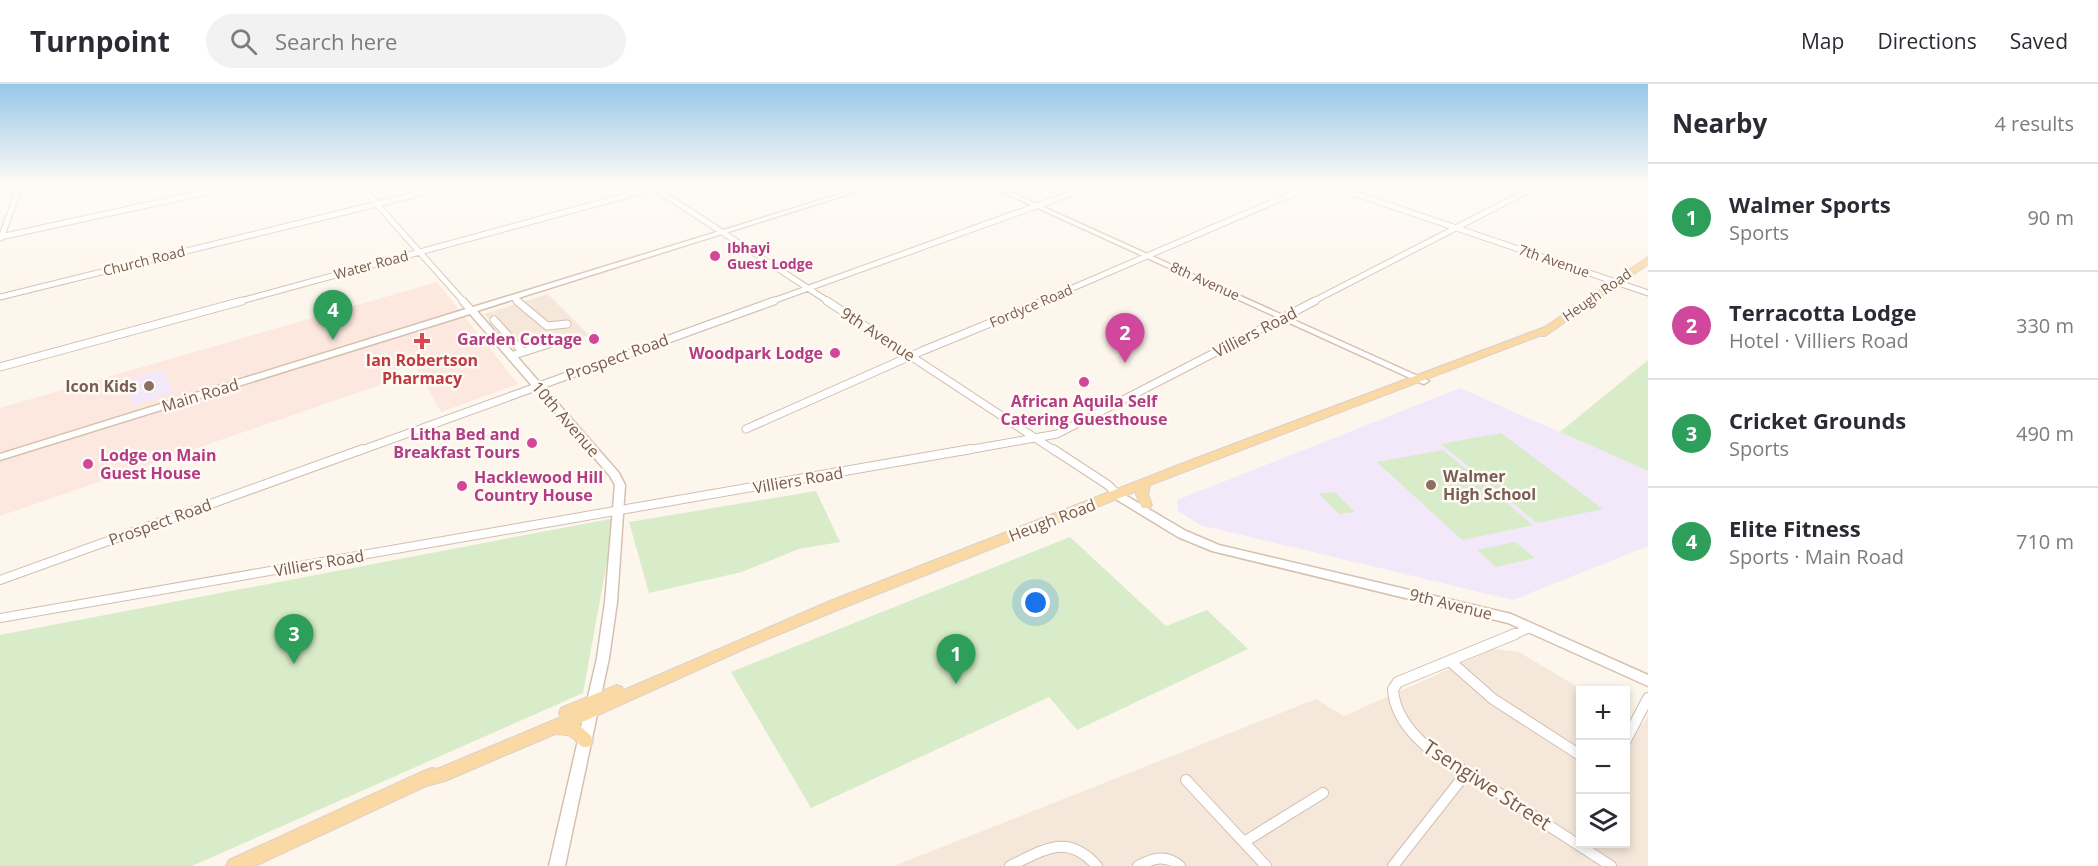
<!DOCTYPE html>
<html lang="en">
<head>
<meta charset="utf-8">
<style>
  body { margin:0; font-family:"Open Sans",sans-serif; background:#f2f2f3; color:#2b2b33 }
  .controls { position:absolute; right:18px; bottom:18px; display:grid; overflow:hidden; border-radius:0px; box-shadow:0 3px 9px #0003 }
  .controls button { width:54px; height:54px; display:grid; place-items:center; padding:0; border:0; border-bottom:2px solid #e1e1e2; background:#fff; color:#2b2b33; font:30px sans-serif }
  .you { position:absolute; left:1036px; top:519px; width:21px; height:21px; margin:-15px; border:4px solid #fff; border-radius:50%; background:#1a73e8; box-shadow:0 0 0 9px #1a73e833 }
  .badge { display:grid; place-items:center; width:39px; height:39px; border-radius:50%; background:#e76f51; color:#fff; font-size:20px; font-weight:700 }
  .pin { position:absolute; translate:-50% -50px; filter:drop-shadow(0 2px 3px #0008) }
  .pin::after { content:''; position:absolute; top:32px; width:21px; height:18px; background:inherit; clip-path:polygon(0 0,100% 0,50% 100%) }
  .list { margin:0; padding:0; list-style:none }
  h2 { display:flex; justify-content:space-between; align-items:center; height:78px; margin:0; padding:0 24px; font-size:26px }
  h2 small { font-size:20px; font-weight:400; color:#7c7c81 }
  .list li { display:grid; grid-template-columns:39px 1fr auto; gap:18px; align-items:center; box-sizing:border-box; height:108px; padding:0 24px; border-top:2px solid #e1e1e2 }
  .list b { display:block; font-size:22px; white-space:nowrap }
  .list p { margin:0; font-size:20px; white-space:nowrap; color:#7c7c81 }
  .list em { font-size:20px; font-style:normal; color:#7c7c81 }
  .icon { flex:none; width:33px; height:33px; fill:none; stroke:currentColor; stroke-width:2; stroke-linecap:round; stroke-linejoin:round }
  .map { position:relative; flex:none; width:1648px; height:782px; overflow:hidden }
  header { display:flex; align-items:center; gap:36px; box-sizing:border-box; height:84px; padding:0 30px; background:#fff; border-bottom:2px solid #e1e1e2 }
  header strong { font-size:28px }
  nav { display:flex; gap:33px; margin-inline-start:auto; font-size:21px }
  .search { width:420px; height:54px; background:#f2f2f3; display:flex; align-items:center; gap:15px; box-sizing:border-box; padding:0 21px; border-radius:33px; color:#7c7c81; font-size:22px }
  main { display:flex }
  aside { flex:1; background:#fff }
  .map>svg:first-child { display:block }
  .residential { fill:#f5e8da }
  .commercial { fill:#fde8e0 }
  .education { fill:#f3e8fa }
  .green { fill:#d8ecc9 }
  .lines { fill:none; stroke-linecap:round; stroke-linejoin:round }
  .street-far3-casing { stroke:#d1beb0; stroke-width:7 }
  .street-far2-casing { stroke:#d1beb0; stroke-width:9 }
  .street-far1-casing { stroke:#d1beb0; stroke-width:10 }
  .street-casing { stroke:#d1beb0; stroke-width:12 }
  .secondary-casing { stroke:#d6c0b0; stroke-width:3 }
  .primary-casing { stroke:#dad1cd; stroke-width:2 }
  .street-far3 { stroke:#fff; stroke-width:5 }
  .street-far2 { stroke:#fff; stroke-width:7 }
  .street-far1 { stroke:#fff; stroke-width:8 }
  .street { stroke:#fff; stroke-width:10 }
  .secondary { fill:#fff; fill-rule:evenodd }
  .primary { fill:#fbd9a5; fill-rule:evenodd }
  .hotel-dot { fill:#d1479c; stroke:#fffaf3; stroke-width:2 }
  .health-dot { fill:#e0444e; stroke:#fffaf3; stroke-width:2 }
  .education-dot { fill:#8d6e63; stroke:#fffaf3; stroke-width:2 }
  .labels { text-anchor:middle; stroke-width:5; stroke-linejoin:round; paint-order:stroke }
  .far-hotel-label { font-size:14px; font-weight:bold; fill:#b23c85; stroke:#fffaf3; text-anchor:start }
  .far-street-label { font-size:14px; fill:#7a5c4d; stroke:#fffaf3 }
  .street-label { font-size:16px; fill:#7a5c4d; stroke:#fffaf3 }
  .hotel-label { font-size:16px; font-weight:bold; fill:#b23c85; stroke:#fffaf3; text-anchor:end }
  .health-label { font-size:16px; font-weight:bold; fill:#be3a42; stroke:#fffaf3 }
  .education-label { font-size:16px; font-weight:bold; fill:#785e54; stroke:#fffaf3; text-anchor:end }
  .near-street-label { font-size:20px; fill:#7a5c4d; stroke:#fffaf3 }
</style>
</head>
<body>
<header>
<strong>Turnpoint</strong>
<div class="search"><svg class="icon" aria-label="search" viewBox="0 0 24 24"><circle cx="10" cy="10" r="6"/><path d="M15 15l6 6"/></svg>Search here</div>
<nav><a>Map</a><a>Directions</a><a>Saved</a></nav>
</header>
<main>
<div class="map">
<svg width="1648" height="782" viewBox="0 0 1648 782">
  <rect width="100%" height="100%" fill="#fdf6ec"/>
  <!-- residential -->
  <path class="residential" d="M548 210 589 251 523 273 484 230Z
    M1494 565 1519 568 1583 606H1580V760H1626V632L1642 641 1648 632V782H894L1316 615 1344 632Z"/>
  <!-- commercial -->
  <path class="commercial" d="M437 198 518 300 441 328 414 280 382 291 383 300 0 432V324Z"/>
  <!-- education -->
  <path class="education" d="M164 286 172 309 132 321 127 296Z
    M1460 304 1648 387V462L1513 516 1200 441 1178 427 1177 416Z"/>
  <!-- green -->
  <path class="green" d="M1648 276V387L1560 348Z
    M1501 349 1603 425 1537 439 1441 360Z
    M1443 366 1533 441 1462 456 1377 378Z
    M816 407 840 458 799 465 742 488 649 509 629 438Z
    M1335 408 1355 428 1339 430 1319 410Z
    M615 434 583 609 192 782H0V551Z
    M1070 453 1166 542 1207 526 1248 565 1077 646 1049 613 811 724 731 588Z
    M1515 458 1535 474 1496 483 1477 466Z"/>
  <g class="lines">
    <!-- street-far3 casing -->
    <g class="street-far3-casing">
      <path id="street-far3" d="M358 99 464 218
        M647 99 829 218
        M855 99 865 104
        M1324 99 1648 209
        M0 153 248 99
        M1 154 19 105 24 99
        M0 213 462 99
        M514 214 519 218
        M237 218 672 99
        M770 218 1100 99
        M1040 218 1317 99
        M1312 218 1543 99"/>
    </g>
    <!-- street-far2 casing -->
    <g class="street-far2-casing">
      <path id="street-far2" d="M463 217 470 225
        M517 217 547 242 567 240
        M827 217 1055 367
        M494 236 523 268
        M511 272 555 258
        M0 283 242 217
        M746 345 922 267 1044 217
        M359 367 774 217
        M962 367 1057 350 1315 217"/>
    </g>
    <!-- street-far1 casing -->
    <g class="street-far1-casing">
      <path id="street-far1" d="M1053 365 1108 401 1118 411
        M0 496 363 365
        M0 534 971 365
        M1511 552 1530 544"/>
    </g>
    <!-- street casing -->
    <g class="street-casing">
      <path id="street" d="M1515 550 1398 598 1393 605C1394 628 1409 647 1426 662L1611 782
        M1451 578 1493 615 1580 671
        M1626 656 1648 614
        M1186 696 1266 782
        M1244 758 1323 709
        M1010 782C1044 766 1067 748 1097 782
        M1138 782C1153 774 1166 770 1180 782
        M1393 782 1467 688"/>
    </g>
    <!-- secondary casing -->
    <g class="secondary-casing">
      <path id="secondary" d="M876 99H884L477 227 619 389 625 401 617 518 609 574 565 782H549L597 574 605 518 615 401 610 392 470 230 0 376V370L466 225 467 223H473Z
        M983 99H990L1429 297 1424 300 1421 299Z
        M1118 407 1186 447 1219 461 1511 530 1648 591V602L1508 539 1212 467 1178 453 1114 414 1113 411 1114 408Z"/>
    </g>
    <!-- primary casing -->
    <g class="primary-casing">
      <path id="primary" d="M1648 173V180L1545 252H1539L1150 401 1148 410 1152 421 1150 424H1142L1136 410 1137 407 840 525 744 565 578 640 591 652 593 657 591 662C578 666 579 657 570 652 567 650 559 651 555 650L445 697 426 702 255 782H226L229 776 426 686 432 684 437 685 561 633 559 629 561 624 612 603 617 601 622 603 624 606 830 517 1194 375 1545 243Z"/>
    </g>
    <!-- street-far3 -->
    <use href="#street-far3" class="street-far3"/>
    <!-- street-far2 -->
    <use href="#street-far2" class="street-far2"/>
    <!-- street-far1 -->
    <use href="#street-far1" class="street-far1"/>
    <!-- street -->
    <use href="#street" class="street"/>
    <!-- secondary -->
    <use href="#secondary" class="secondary"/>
    <!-- primary -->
    <use href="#primary" class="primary"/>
  </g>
  <!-- sky -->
  <linearGradient id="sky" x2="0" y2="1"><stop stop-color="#97c7e8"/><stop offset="0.48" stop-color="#fefbf6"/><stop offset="1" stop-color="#fefbf6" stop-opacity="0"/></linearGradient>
  <rect width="1648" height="208" fill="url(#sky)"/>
  <!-- markers -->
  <g class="hotel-dot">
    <circle cx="715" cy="172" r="6"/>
    <circle cx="594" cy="255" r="6"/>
    <circle cx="835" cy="269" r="6"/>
    <circle cx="1084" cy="298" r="6"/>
    <circle cx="532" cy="359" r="6"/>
    <circle cx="88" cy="380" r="6"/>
    <circle cx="462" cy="402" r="6"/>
  </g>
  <path class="health-dot" d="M419 248h6v6h6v6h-6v6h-6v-6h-6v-6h6z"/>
  <g class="education-dot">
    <circle cx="149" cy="302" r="6"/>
    <circle cx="1431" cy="401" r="6"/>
  </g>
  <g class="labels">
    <!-- far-hotel labels -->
    <g class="far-hotel-label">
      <text x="727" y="169">Ibhayi<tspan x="727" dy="16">Guest Lodge</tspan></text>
    </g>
    <!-- far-street labels -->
    <g class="far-street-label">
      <text transform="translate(144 177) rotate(-14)" y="5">Church Road</text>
      <text transform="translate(1554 177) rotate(19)" y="5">7th Avenue</text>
      <text transform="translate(371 181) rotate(-15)" y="5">Water Road</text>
      <text transform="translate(1205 197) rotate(24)" y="5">8th Avenue</text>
      <text transform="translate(1597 211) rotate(-35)" y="5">Heugh Road</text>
      <text transform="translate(1031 222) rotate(-23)" y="5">Fordyce Road</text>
    </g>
    <!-- street labels -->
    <g class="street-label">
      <text transform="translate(1255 248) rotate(-27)" y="6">Villiers Road</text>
      <text transform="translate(878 250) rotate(33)" y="6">9th Avenue</text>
      <text transform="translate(617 273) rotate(-20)" y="6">Prospect Road</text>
      <text transform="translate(200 311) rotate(-17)" y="6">Main Road</text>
      <text transform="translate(566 335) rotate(49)" y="6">10th Avenue</text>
      <text transform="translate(798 396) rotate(-10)" y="6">Villiers Road</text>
      <text transform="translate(1052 436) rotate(-21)" y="6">Heugh Road</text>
      <text transform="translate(160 438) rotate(-20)" y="6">Prospect Road</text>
      <text transform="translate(319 479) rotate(-10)" y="6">Villiers Road</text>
      <text transform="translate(1451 520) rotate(14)" y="6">9th Avenue</text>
    </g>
    <!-- hotel labels -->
    <g class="hotel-label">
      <text x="582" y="261">Garden Cottage</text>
      <text x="823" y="275">Woodpark Lodge</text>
      <text x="1084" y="323" text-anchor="middle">African Aquila Self<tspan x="1084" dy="18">Catering Guesthouse</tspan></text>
      <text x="520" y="356">Litha Bed and<tspan x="520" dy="18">Breakfast Tours</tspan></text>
      <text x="100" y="377" text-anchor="start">Lodge on Main<tspan x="100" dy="18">Guest House</tspan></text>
      <text x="474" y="399" text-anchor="start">Hacklewood Hill<tspan x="474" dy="18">Country House</tspan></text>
    </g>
    <!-- health labels -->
    <g class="health-label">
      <text x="422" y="282">Ian Robertson<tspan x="422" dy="18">Pharmacy</tspan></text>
    </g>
    <!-- education labels -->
    <g class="education-label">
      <text x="137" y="308">Icon Kids</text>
      <text x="1443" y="398" text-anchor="start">Walmer<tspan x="1443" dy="18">High School</tspan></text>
    </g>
    <!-- near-street labels -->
    <g class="near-street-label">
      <text transform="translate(1487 701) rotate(33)" y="7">Tsengiwe Street</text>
    </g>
  </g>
</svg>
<div class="controls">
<button>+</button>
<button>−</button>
<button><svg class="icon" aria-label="layers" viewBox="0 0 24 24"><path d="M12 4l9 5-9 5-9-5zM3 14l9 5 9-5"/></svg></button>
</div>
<div class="you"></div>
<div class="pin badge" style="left:956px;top:600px;background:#2e9e5b">1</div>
<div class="pin badge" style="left:1125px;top:279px;background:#d1479c">2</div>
<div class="pin badge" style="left:294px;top:580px;background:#2e9e5b">3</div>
<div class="pin badge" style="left:333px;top:256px;background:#2e9e5b">4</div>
</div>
<aside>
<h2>Nearby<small>4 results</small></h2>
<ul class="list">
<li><span class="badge" style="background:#2e9e5b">1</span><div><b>Walmer Sports</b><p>Sports</p></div><em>90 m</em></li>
<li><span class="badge" style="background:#d1479c">2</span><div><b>Terracotta Lodge</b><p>Hotel · Villiers Road</p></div><em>330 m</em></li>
<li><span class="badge" style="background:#2e9e5b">3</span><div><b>Cricket Grounds</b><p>Sports</p></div><em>490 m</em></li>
<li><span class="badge" style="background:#2e9e5b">4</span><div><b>Elite Fitness</b><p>Sports · Main Road</p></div><em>710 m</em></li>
</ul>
</aside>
</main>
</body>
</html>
